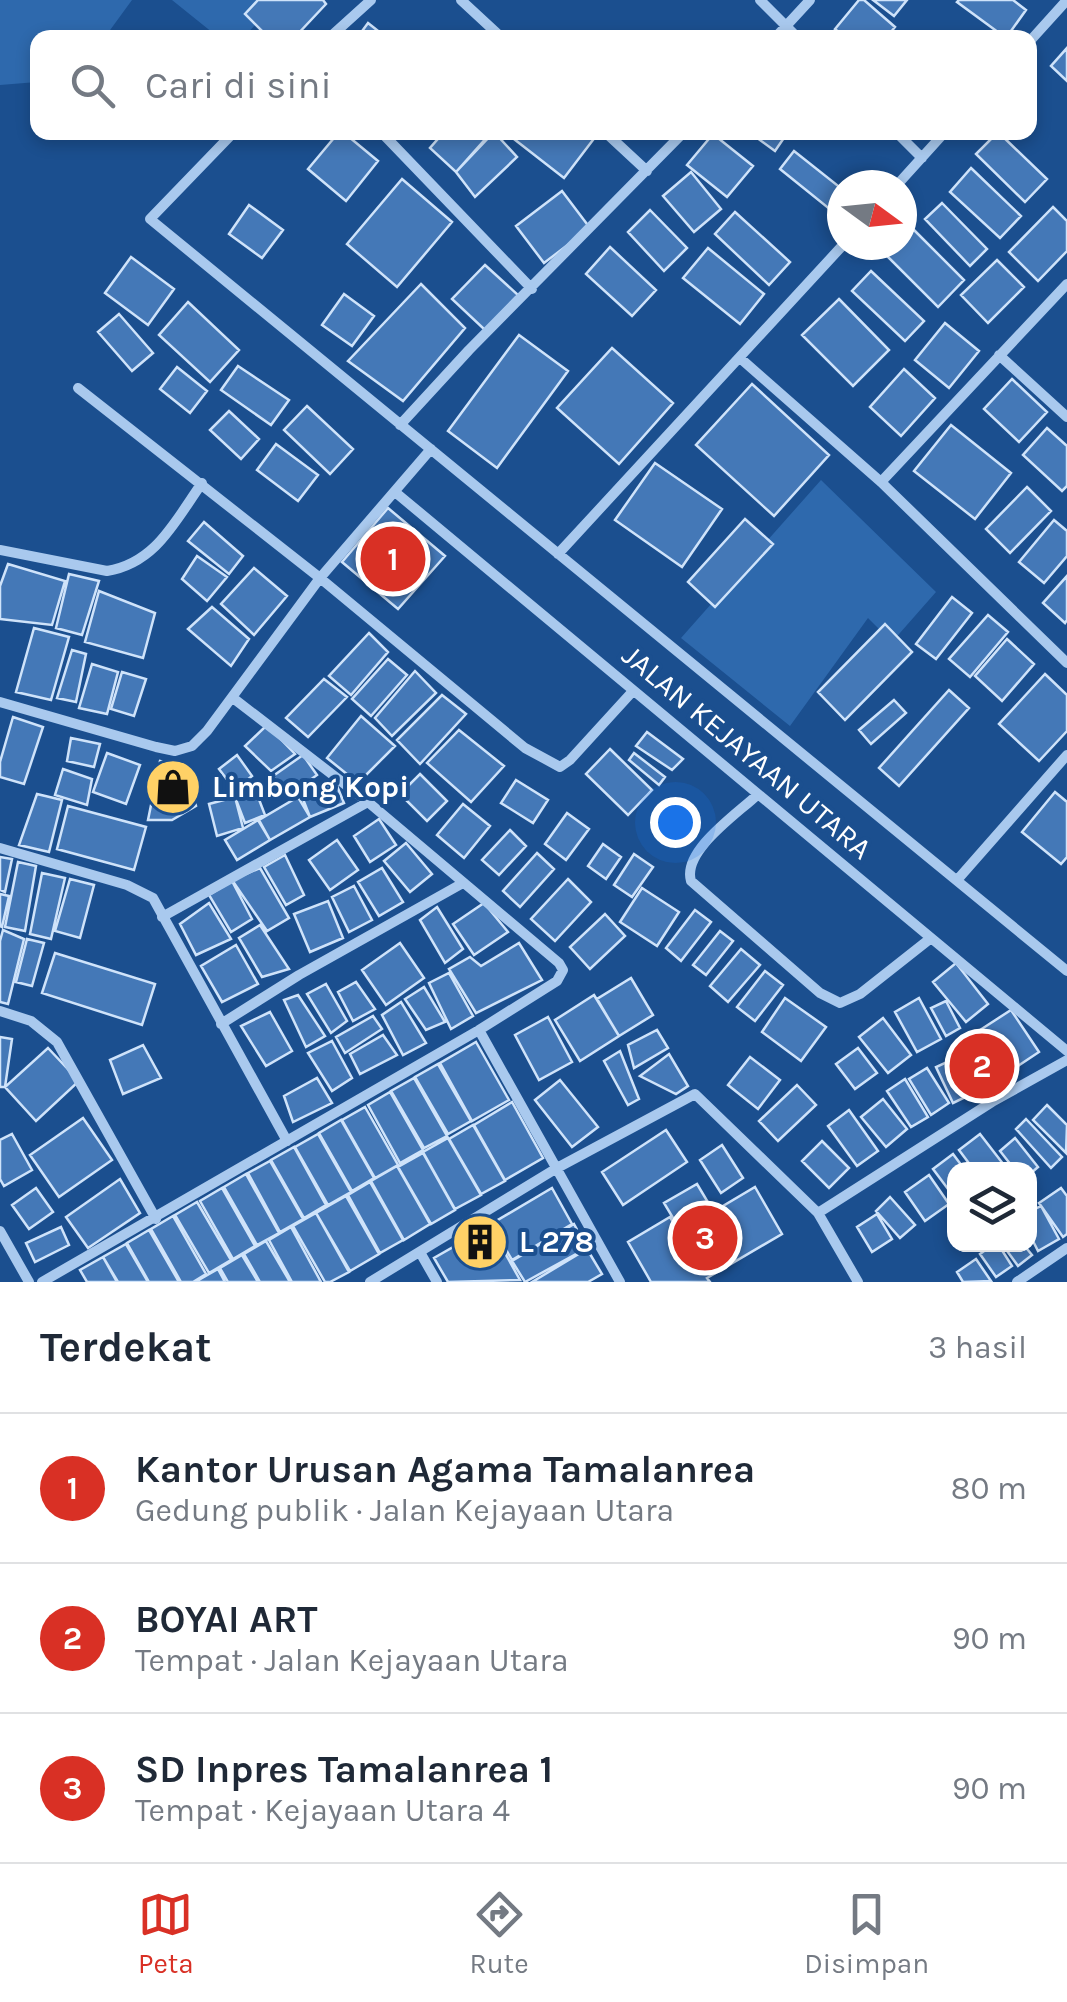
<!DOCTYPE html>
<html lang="id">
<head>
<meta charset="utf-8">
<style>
  body { margin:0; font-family:Karla,sans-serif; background:#f6f6f7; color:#1f2937 }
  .controls { position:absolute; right:30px; bottom:30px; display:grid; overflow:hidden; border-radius:20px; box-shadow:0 5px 15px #0003 }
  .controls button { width:90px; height:90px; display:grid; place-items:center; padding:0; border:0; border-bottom:2px solid #e0e1e3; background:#fff; color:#1f2937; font:50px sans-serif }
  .compass { position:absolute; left:827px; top:170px; width:90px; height:90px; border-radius:50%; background:#fff; box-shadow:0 5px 15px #0003; rotate:105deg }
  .you { position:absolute; left:675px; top:822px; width:35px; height:35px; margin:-25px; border:8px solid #fff; border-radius:50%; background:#1a73e8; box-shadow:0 0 0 15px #1a73e833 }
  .badge { display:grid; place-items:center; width:65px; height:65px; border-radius:50%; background:#d93025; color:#fff; font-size:32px; font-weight:700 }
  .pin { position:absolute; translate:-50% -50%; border:5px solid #fff; box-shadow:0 2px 10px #0006 }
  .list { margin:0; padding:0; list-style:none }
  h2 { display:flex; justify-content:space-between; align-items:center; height:130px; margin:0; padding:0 40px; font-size:42px }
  h2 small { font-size:32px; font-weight:400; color:#747a83 }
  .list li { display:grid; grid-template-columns:65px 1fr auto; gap:30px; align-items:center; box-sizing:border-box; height:150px; padding:0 40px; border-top:2px solid #e0e1e3 }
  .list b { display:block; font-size:38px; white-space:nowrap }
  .list p { margin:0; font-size:32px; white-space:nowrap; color:#747a83 }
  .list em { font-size:32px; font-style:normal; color:#747a83 }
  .icon { flex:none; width:55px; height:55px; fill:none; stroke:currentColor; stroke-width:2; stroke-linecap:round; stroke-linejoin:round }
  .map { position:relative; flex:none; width:1067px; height:1282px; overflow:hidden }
  .search { position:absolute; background:#fff; box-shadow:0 5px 15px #0003; left:30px; right:30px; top:30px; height:110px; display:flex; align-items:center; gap:25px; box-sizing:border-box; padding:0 35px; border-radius:20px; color:#747a83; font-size:38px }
  .sheet { height:580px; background:#fff }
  nav { display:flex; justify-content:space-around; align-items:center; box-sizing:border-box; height:140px; border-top:2px solid #e0e1e3; background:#fff; font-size:28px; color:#747a83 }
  nav a { display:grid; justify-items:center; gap:5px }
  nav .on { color:#d93025 }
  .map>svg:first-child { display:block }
  .green { fill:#2e69ad }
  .building { fill:#4478b7; stroke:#cfe3fa; stroke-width:2.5 }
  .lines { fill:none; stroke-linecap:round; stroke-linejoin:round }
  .street { stroke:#a9c9ee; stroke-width:10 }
  .labels { text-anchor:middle; stroke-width:8; stroke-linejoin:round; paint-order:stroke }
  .street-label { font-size:30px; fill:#fff; stroke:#1b4f8f }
  .poi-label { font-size:30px; font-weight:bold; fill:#fff; stroke:#1b4f8f; text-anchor:start }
</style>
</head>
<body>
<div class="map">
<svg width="1067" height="1282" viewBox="0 0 1067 1282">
  <rect width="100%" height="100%" fill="#1b4f8f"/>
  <!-- green -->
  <path class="green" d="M0 0H132L105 37 38 38 37 82 0 85Z
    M172 0H278L243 38 218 37Z
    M821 480 936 592 892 642 868 618 790 726 681 638Z"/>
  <!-- building -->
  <path class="building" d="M258 0H323L326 4 294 38H269L245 14Z
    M859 0H864L895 27 886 38H845L835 29Z
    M873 0H907L894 16Z
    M959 0H1013L1026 10 1006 38 957 2Z
    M368 23 387 38H357Z
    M1067 48V81L1051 66Z
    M339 132H343L378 161 346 201 308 169Z
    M444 132H483L488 136 456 172 430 148Z
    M494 132 517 157 475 197 456 172Z
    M505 132H599L564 178Z
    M749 132H788L775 151Z
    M998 132 1047 179 1025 202 976 154Z
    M713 134 753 166 727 197 687 165Z
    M794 151 842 189V219L780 169Z
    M971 168 1021 216 1000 238 950 192Z
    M691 172 721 209 694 232 663 196Z
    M402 179 452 222 397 287 347 244Z
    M562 191 590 228 544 263 516 226Z
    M942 203 987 249 970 266 925 219Z
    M249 205 283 230 262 258 229 234Z
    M1053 207 1067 221V251L1038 281 1009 252Z
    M650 210 687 248 664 271 628 232Z
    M735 212 790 262 769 285 715 234Z
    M913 229 964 280 938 307 887 256 898 245H902V241Z
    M610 247 656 290 632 316 586 274Z
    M708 248 764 294 740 324 683 278Z
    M131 257 174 289 148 325 105 293Z
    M997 260 1024 287 988 323 961 295Z
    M485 265 518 295 485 330 452 299Z
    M871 271 924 321 905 341 852 291Z
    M421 284 465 328 403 401 348 361Z
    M344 294 374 316 352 346 322 325Z
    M839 299 889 350 853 386 802 335Z
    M188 302 239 350 210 382 159 335Z
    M119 314 153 353 132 371 98 332Z
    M945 323 979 351 949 388 915 360Z
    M519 335 568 371 497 468 448 431Z
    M612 348 673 403 619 464 557 408Z
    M238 366 289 400 271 425 221 390Z
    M177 367 207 391 190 413 160 389Z
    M904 369 935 398 901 436 870 407Z
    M1012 379 1047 412 1019 442 984 409Z
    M752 384 829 455 774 516 696 445Z
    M307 406 353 449 330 474 284 430Z
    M229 411 259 439 241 459 210 430Z
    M951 425 1011 473 975 519 914 471Z
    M1047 428 1067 446V486L1062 491 1023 455Z
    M276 444 318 475 298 501 257 470Z
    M655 463 722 509 682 567 615 520Z
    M1027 487 1051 511 1010 553 986 529Z
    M388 508 445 556 398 609 342 562Z
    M745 519 773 544 715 607 688 582Z
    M1054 520 1067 531V556L1044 583 1019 562Z
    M204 522 243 556 229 574 188 541Z
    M197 556 227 577 207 601 182 579Z
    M8 564 65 581 52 625 0 619V586Z
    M254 568 287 596 254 635 221 604Z
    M69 574 99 581 82 635 56 628Z
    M1067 576V620L1065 623 1043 603Z
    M99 591 155 613 143 658 85 642Z
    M952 597 972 613 936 659 916 644Z
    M212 607 249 639 231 666 188 629Z
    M988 615 1008 632 970 677 949 659Z
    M885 624 912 652 845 720 818 692Z
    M34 628 69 637 51 700 16 692Z
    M369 633 388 652 351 695 329 676Z
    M1007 639 1034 664 1002 701 975 676Z
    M72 650 86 654 76 702 57 698Z
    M388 659 407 675 371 716 352 699Z
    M92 664 118 672 107 714 79 708Z
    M415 671 436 693 392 736 375 718Z
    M122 672 146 679 134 716 111 709Z
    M1045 674 1067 695V731L1039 761 999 724Z
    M324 679 347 697 308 737 286 718Z
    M949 690 969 708 899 786 879 768Z
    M442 695 466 714 420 764 397 740Z
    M894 700 906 713 871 744 859 730Z
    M361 716 395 746 358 783 327 758Z
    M13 717 43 727 24 784 0 777V762Z
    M267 725 295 754 271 771 245 746Z
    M459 730 504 766 471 802 427 763Z
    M647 732 683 759 672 770 636 746Z
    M71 738 100 744 94 767 67 761Z
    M610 749 652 790 628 815 586 774Z
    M107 753 140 765 126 804 93 792Z
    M634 753 665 777 659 785 629 760Z
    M237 755 252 776 235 790 219 769Z
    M303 755 317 775 288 796 273 776Z
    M160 761 185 768 196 806 172 820H148Z
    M63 769 92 779 87 805 55 795Z
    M420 774 447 801 427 821 400 794Z
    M516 780 548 800 533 823 501 803Z
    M335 781 344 803 310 817 301 794Z
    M255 789 265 815 245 823 235 797Z
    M1055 792 1067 802V857L1061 864 1022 832Z
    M37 794 62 800 49 852 19 845Z
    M235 797 243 828 217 836 209 804Z
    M298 797 310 817 270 840 259 820Z
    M463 804 490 826 464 858 437 835Z
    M68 806 146 827 134 870 57 849Z
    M567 813 589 829 566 860 545 844Z
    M379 819 396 845 370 862 354 836Z
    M258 820 270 840 237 860 225 840Z
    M510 830 526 846 499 875 482 860Z
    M337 840 358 870 330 890 309 860Z
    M406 843 432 874 410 892 384 861Z
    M603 844 621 857 606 879 588 866Z
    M537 853 554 869 520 907 503 891Z
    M634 854 653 867 632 897 614 885Z
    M285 855 304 895 286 905 264 867Z
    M0 857 12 859 5 892 0 890Z
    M18 862 36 866 25 931 5 927Z
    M260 868 289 918 267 931 232 880Z
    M382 868 403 902 379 916 358 882Z
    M42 873 65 878 51 939 30 934Z
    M70 879 94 885 80 938 55 931Z
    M568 879 591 902 555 941 531 919Z
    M232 881 252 919 231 932 209 895Z
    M354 886 372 920 349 932 332 897Z
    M642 888 679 912 657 946 620 922Z
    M0 894 9 896 2 927 0 926Z
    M328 901 343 938 310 952 294 914Z
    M209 903 231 939 196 955 180 924Z
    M484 903 508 932 474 955 453 924Z
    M437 907 463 949 445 963 420 920Z
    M695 910 711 922 681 961 666 948Z
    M605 914 625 936 590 969 570 947Z
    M260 925 289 969 262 977 239 938Z
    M3 930 24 939 8 1004 0 1002V941Z
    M720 931 733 941 706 975 693 965Z
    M27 939 44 943 32 986 16 982Z
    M400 943 424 978 386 1005 362 970Z
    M519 943 542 980 476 1013 449 969 470 957 481 966Z
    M236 945 258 984 222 1002 201 966Z
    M741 949 760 965 728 1002 710 986Z
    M55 953 155 984 142 1025 42 993Z
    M956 963 988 1004 966 1022 933 982Z
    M765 971 783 985 755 1021 737 1007Z
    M449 973 473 1016 451 1029 429 983Z
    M631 978 653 1015 619 1036 597 999Z
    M356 982 375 1009 353 1021 338 992Z
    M326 984 347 1021 331 1033 307 994Z
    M424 987 445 1022 426 1030 405 999Z
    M298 995 325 1036 306 1047 284 1000Z
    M594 995 619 1036 580 1061 555 1020Z
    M785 998 826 1027 801 1061 762 1032Z
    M919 998 941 1039 917 1052 895 1012Z
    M946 1001 960 1028 946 1036 931 1008Z
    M401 1002 426 1043 403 1055 382 1015Z
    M1011 1010 1039 1052 1009 1072 980 1030Z
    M270 1012 292 1051 266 1066 241 1026Z
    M373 1016 382 1029 345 1053 336 1037Z
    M548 1017 572 1062 539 1080 515 1035Z
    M883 1018 911 1055 888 1073 859 1037Z
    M657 1030 668 1048 634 1068 628 1045Z
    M383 1035 397 1055 360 1074 350 1054Z
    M0 1037 12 1039 5 1087H0Z
    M332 1041 352 1078 332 1091 308 1053Z
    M476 1042 509 1100 472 1121 440 1063Z
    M984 1042 1004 1075 979 1091 959 1057Z
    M143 1045 161 1078 123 1094 110 1060Z
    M48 1048 79 1081 36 1121 5 1087Z
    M858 1048 877 1073 855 1089 836 1064Z
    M620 1051 639 1099 628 1105 604 1061Z
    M669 1054 688 1086 676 1094 640 1076Z
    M750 1057 780 1080 758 1109 728 1085Z
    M958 1057 974 1093 953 1103 936 1067Z
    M438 1064 471 1121 448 1134 415 1077Z
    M927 1068 949 1103 931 1115 909 1079Z
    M317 1078 332 1103 293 1122 284 1096Z
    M414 1078 447 1136 424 1148 391 1091Z
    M905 1079 928 1117 911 1127 887 1091Z
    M560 1080 598 1127 572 1147 535 1100Z
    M797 1085 816 1105 778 1141 759 1121Z
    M390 1092 423 1150 400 1163 368 1105Z
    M883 1099 907 1129 886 1147 861 1117Z
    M512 1102 543 1158 505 1180 474 1125Z
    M1047 1105 1067 1125 1066 1153 1033 1120Z
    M365 1107 398 1165 375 1178 342 1120Z
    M849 1110 878 1151 857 1166 828 1126Z
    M83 1118 112 1160 59 1197 30 1155Z
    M1026 1119 1062 1157 1051 1168 1016 1129Z
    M341 1120 374 1178 352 1191 319 1133Z
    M473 1125 505 1181 481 1194 449 1139Z
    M666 1130 687 1162 623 1205 602 1172Z
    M12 1134 32 1170 4 1186 0 1179V1140Z
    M318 1134 351 1192 328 1205 295 1147Z
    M980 1134 1004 1165 998 1170H974L959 1150Z
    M448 1138 481 1195 455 1209 423 1152Z
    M1015 1138 1038 1167 1030 1174V1170H1015L1000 1151Z
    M822 1141 849 1168 829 1188 802 1161Z
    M722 1145 743 1178 721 1193 700 1160Z
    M294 1147 326 1205 304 1218 271 1160Z
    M423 1153 455 1210 431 1224 398 1167Z
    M953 1154 965 1170H954V1197L933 1169Z
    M270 1161 303 1219 280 1232 248 1173Z
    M397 1166 430 1224 404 1240 371 1181Z
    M246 1174 279 1233 257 1245 224 1187Z
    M929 1175 949 1204 925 1221 905 1192Z
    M120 1179 140 1213 88 1248 66 1217Z
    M370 1182 403 1240 380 1253 348 1195Z
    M697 1184 712 1209 679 1228 664 1203Z
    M755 1187 782 1234 707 1278 710 1282H651L628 1242 670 1217 679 1232Z
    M36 1188 53 1212 29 1229 12 1205Z
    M222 1188 255 1246 233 1259 200 1201Z
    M552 1188 572 1224 512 1260 491 1224Z
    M1061 1188 1067 1196V1234L1063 1237 1039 1203Z
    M346 1196 379 1254 350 1271 316 1213Z
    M890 1197 915 1225 900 1238 876 1211Z
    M197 1202 231 1260 209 1273 175 1215Z
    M1041 1206 1059 1239 1038 1251 1030 1235V1211Z
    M316 1213 349 1272 330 1282H325L293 1226Z
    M877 1214 892 1239 872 1252 857 1227Z
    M173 1216 206 1274 193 1282H181L151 1229Z
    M574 1224 587 1248 525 1282 512 1261Z
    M490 1226 520 1280 448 1282 434 1258Z
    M61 1227 69 1245 35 1262 26 1243Z
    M291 1227 321 1282H292L269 1240Z
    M149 1230 179 1282H149L127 1243Z
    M266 1241 290 1282H260L244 1254Z
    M126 1244 148 1282H118L103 1257Z
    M994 1244H998L1012 1266 996 1277 980 1254Z
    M1002 1244H1023L1032 1255 1018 1266Z
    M587 1249 602 1274 588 1282H532Z
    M242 1255 258 1282H228L220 1268Z
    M103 1257 117 1282H87L80 1270Z
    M976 1259 991 1281 963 1282 957 1272Z
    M218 1269 225 1282H195Z"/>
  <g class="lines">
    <!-- street -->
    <path class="street" d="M461 0 502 38
      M760 0 798 38
      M329 38 371 0
      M775 38 810 0
      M1030 41 1067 0
      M234 132 150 219 1067 971
      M381 132 532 289
      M605 132 647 171
      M896 132 922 158
      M897 185 945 132
      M999 355 1067 417
      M740 358 881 482 1067 663
      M78 388 320 578 525 748 560 767 570 760 633 691
      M400 425 469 350 684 132
      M881 482 1067 284
      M395 492 1067 1051
      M0 550 107 571C156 563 175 521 202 483
      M558 554 843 245
      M233 698 368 802 559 963 563 970 557 981 479 1030
      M0 702 156 747 175 751 192 746 207 731 320 578 431 449
      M757 795C737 814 682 851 691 881L820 993 840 1003 860 994 931 938
      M0 848 127 885 153 898 287 1141
      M958 879 1067 755
      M162 917 368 802
      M0 1011 31 1021 57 1042 156 1219
      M221 1024 299 975 463 883
      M818 1213 992 1102 1067 1060
      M0 1231 29 1282
      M421 1254 437 1282
      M42 1282 479 1030 620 1282
      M370 1282 557 1168 695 1094 818 1213 858 1282
      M1017 1282 1067 1248"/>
  </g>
  <!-- icons -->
  <defs>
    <g id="shop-disc" transform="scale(2.875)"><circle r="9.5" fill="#ffd166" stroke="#1b4f8f"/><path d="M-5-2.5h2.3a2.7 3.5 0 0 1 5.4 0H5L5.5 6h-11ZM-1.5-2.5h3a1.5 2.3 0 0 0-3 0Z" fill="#111"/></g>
    <g id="building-disc" transform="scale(2.875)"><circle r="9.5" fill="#ffd166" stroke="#1b4f8f"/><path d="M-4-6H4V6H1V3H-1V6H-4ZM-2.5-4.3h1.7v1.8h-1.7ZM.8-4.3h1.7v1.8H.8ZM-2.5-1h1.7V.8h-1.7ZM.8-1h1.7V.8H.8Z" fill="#111"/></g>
  </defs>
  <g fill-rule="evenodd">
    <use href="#shop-disc" x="173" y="787"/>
    <use href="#building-disc" x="480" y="1242"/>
  </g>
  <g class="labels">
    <!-- street labels -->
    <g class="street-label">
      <text transform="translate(747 752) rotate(40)" y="10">JALAN KEJAYAAN UTARA</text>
    </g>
    <!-- poi labels -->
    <g class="poi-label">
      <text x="212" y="797">Limbong Kopi</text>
      <text x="519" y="1252">L 278</text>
    </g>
  </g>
</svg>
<div class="controls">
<button><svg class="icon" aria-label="layers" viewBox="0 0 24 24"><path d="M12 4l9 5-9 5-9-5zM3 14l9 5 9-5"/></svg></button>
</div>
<svg class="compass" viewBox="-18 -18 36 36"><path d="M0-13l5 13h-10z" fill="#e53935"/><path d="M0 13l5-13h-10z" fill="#747a83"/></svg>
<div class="you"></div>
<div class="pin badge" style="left:393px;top:559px">1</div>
<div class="pin badge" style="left:982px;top:1066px">2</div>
<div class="pin badge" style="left:705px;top:1238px">3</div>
<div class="search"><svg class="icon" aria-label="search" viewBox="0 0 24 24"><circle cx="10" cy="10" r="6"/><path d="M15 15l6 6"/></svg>Cari di sini</div>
</div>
<section class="sheet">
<h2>Terdekat<small>3 hasil</small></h2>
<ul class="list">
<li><span class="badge">1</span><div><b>Kantor Urusan Agama Tamalanrea</b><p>Gedung publik · Jalan Kejayaan Utara</p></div><em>80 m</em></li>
<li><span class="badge">2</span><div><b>BOYAI ART</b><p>Tempat · Jalan Kejayaan Utara</p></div><em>90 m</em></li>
<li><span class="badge">3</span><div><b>SD Inpres Tamalanrea 1</b><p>Tempat · Kejayaan Utara 4</p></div><em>90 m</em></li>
</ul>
</section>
<nav>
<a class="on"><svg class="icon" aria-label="map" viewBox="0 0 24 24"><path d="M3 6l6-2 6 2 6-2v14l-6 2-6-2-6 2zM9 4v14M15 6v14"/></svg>Peta</a>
<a><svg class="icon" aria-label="directions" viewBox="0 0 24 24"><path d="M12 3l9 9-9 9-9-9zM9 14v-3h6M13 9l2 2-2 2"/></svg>Rute</a>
<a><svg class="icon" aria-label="saved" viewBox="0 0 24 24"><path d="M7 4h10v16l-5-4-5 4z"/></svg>Disimpan</a>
</nav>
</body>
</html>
